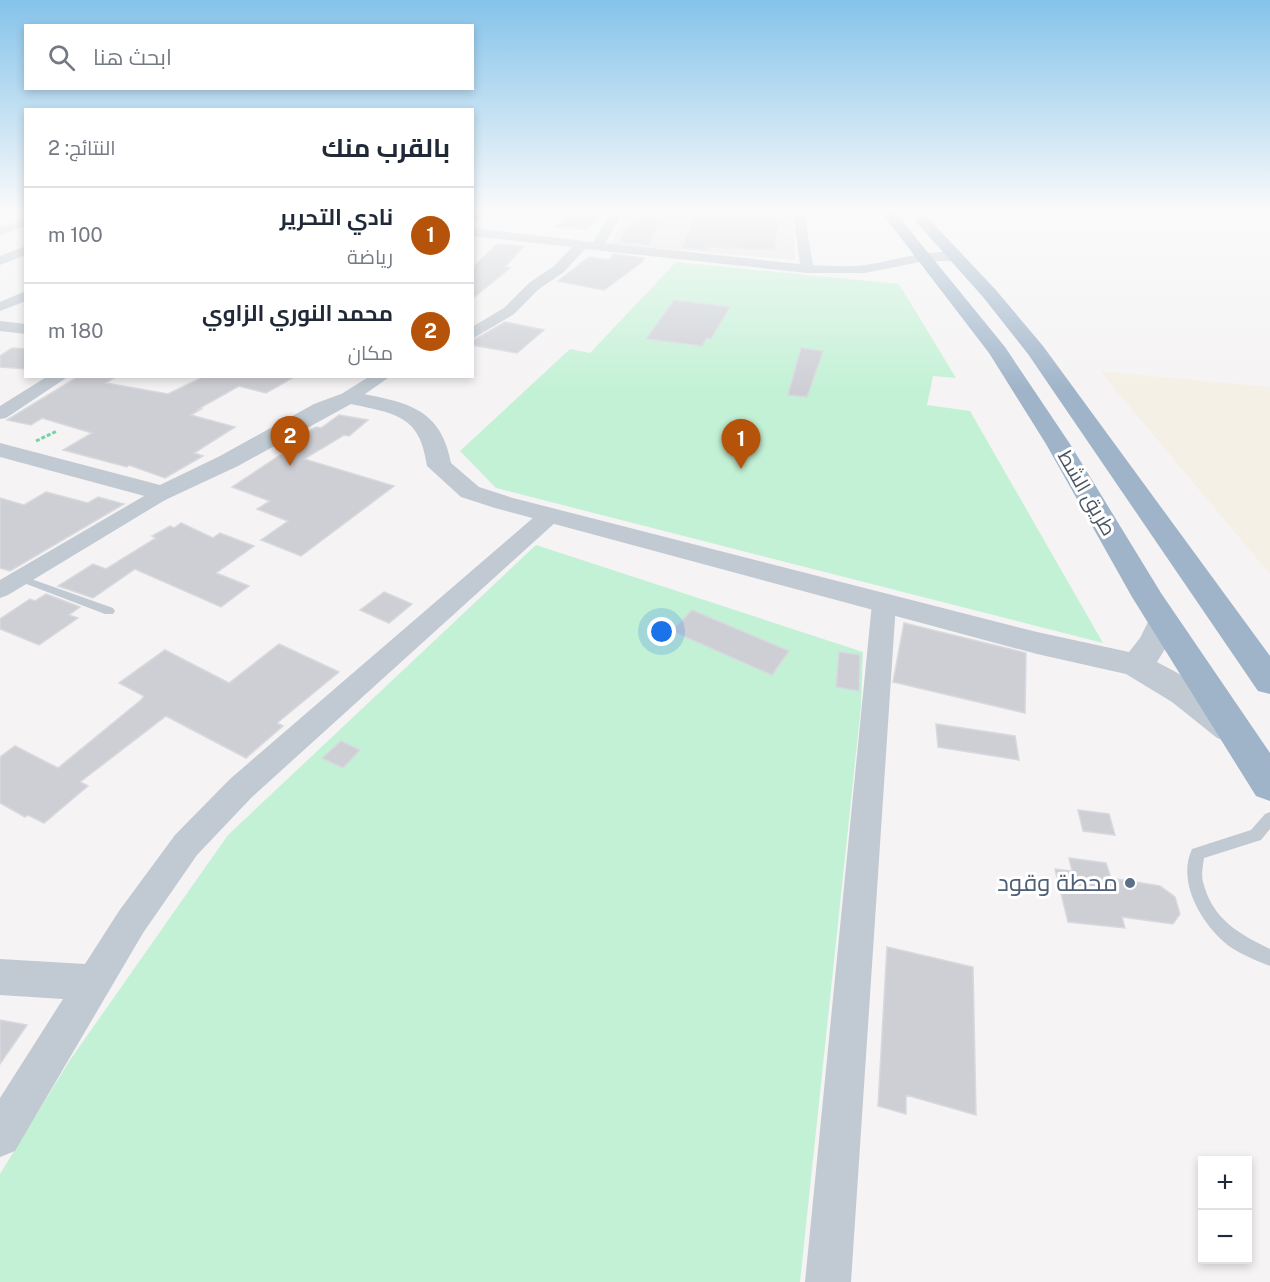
<!DOCTYPE html>
<html lang="ar">
<head>
<meta charset="utf-8">
<style>
  body { margin:0; font-family:"Public Sans",Cairo,sans-serif; background:#f2f2f3; color:#1f2937; direction:rtl }
  .controls { position:absolute; right:18px; bottom:18px; display:grid; overflow:hidden; border-radius:0px; box-shadow:0 3px 9px #0003 }
  .controls button { width:54px; height:54px; display:grid; place-items:center; padding:0; border:0; border-bottom:2px solid #e0e1e3; background:#fff; color:#1f2937; font:30px sans-serif }
  .you { position:absolute; left:662px; top:632px; width:21px; height:21px; margin:-15px; border:4px solid #fff; border-radius:50%; background:#1a73e8; box-shadow:0 0 0 9px #1a73e833 }
  .badge { display:grid; place-items:center; width:39px; height:39px; border-radius:50%; background:#b45309; color:#fff; font-size:20px; font-weight:700 }
  .pin { position:absolute; translate:-50% -50px; filter:drop-shadow(0 2px 3px #0008) }
  .pin::after { content:''; position:absolute; top:32px; width:21px; height:18px; background:inherit; clip-path:polygon(0 0,100% 0,50% 100%) }
  .list { margin:0; padding:0; list-style:none }
  h2 { display:flex; justify-content:space-between; align-items:center; height:78px; margin:0; padding:0 24px; font-size:26px }
  h2 small { font-size:20px; font-weight:400; color:#747a83 }
  .list li { display:grid; grid-template-columns:39px 1fr auto; gap:18px; align-items:center; box-sizing:border-box; height:96px; padding:0 24px; border-top:2px solid #e0e1e3 }
  .list b { display:block; font-size:22px; white-space:nowrap }
  .list p { margin:0; font-size:20px; white-space:nowrap; color:#747a83 }
  .list em { font-size:20px; font-style:normal; color:#747a83 }
  .icon { flex:none; width:33px; height:33px; fill:none; stroke:currentColor; stroke-width:2; stroke-linecap:round; stroke-linejoin:round }
  .map { position:relative; flex:none; width:1270px; height:1282px; overflow:hidden; direction:ltr }
  .search { position:absolute; background:#fff; box-shadow:0 3px 9px #0003; left:24px; top:24px; width:450px; height:66px; display:flex; align-items:center; gap:15px; box-sizing:border-box; padding:0 21px; border-radius:0px; color:#747a83; font-size:22px }
  .panel { position:absolute; background:#fff; box-shadow:0 3px 9px #0003; left:24px; top:108px; width:450px; height:270px; border-radius:0px; direction:rtl }
  .map>svg:first-child { display:block }
  .education { fill:#e6e4e5 }
  .green { fill:#c3f1d5 }
  .sand { fill:#f5f0e5 }
  .building { fill:#cdcfd5; stroke:#d7d9de; stroke-width:1.5 }
  .lines { fill:none; stroke-linecap:round; stroke-linejoin:round }
  .path { stroke:#7ad0a6; stroke-width:3; stroke-dasharray:4 2; stroke-linecap:butt }
  .service { fill:#c1cad2; fill-rule:evenodd }
  .minor { fill:#c1cad2; fill-rule:evenodd }
  .tertiary { fill:#c1cad2; fill-rule:evenodd }
  .trunk { fill:#9fb4c9; fill-rule:evenodd }
  .service-dot { fill:#5c6f8a; stroke:#fff; stroke-width:2 }
  .labels { text-anchor:middle; stroke-width:6; stroke-linejoin:round; paint-order:stroke }
  .street-label { font-size:20px; fill:#4a5661; stroke:#fff }
  .near-service-label { font-size:24px; fill:#4e5e75; stroke:#fff; text-anchor:end }
</style>
</head>
<body>
<div class="map">
<svg width="1270" height="1282" viewBox="0 0 1270 1282">
  <rect width="100%" height="100%" fill="#f5f3f3"/>
  <!-- education -->
  <path class="education" d="M627 212H793L795 260 611 244Z"/>
  <!-- green -->
  <path class="green" d="M676 262 899 284 956 378 933 376 927 405 970 411 1103 643 496 488 460 451 570 349 590 353Z
    M536 545 863 652 861 706 800 1282H0V1174L70 1060 228 835Z"/>
  <!-- sand -->
  <path class="sand" d="M1100 371 1270 387V574Z"/>
  <!-- building -->
  <path class="building" d="M573 212H576L600 214 586 229 554 227Z
    M697 213 778 217 775 250 707 247V250L682 248Z
    M640 218 659 219 649 245 619 242 626 229Z
    M497 244 524 246 505 267 510 268 472 299V268Z
    M613 254 644 258 642 262 604 290 558 281 589 257 610 260Z
    M674 300 730 307 711 339 707 338 702 346 646 339Z
    M505 322 544 330 517 353 472 345V341Z
    M12 348 26 349V369L0 367V356Z
    M801 348 823 351 807 397 788 395Z
    M79 376H117L106 383 168 394 205 376H296L266 393 239 386 198 409H201L191 415 235 427 194 453 203 456 165 478 129 465 127 467 63 450 92 433 42 418 31 425 7 420Z
    M339 415 368 420 349 436 344 435 304 459 394 486 301 556 261 540 288 521 257 509 270 501 232 487 297 444 290 442 316 427 321 428Z
    M46 492 88 503 98 497 124 504 10 571 0 568V498L24 505Z
    M181 523 213 538 220 533 254 546 216 573 249 586 221 607 135 569 93 598 58 586 93 564 106 569 156 538 152 536 170 526 174 528Z
    M384 592 412 604 389 623 360 610Z
    M46 594 80 607 69 615 78 618 39 645 0 629V619L30 599 35 601Z
    M692 610 789 651 772 675 672 631Z
    M904 623 1026 653 1025 713 893 682Z
    M279 644 339 672 277 723 283 726 246 758 166 716 80 782 88 786 44 823 28 815 25 817 0 803V757L15 746 58 768 141 700 144 696 119 683 165 650 229 683Z
    M839 652 860 655 859 691 836 687Z
    M936 724 1015 736 1019 760 938 747Z
    M341 741 360 750 343 768 322 758Z
    M1078 810 1109 814 1115 835 1083 831Z
    M1069 858 1106 863 1111 878 1160 886 1175 897 1180 914 1173 924 1122 917 1125 928 1068 922 1055 869 1072 871Z
    M887 947 973 967 976 1115 906 1095V1114L878 1106Z
    M0 1020 27 1025 0 1064Z"/>
  <g class="lines">
    <!-- path -->
    <path class="path" d="M36 441 57 431"/>
    <!-- service -->
    <path class="service" d="M20 575 113 608 115 611 113 614H105L16 580 14 578 16 576Z
      M1270 812V829L1261 840 1204 858C1203 865 1201 875 1203 882 1213 920 1238 933 1270 949V966C1255 960 1235 952 1224 942 1200 921 1177 881 1192 849L1251 830 1265 814Z"/>
    <!-- minor -->
    <path class="minor" d="M477 212H490L472 222V214Z
      M612 212H623L605 243 800 264 793 212H804L813 265C830 266 848 267 865 265 885 263 947 243 961 257L955 261H925L865 273H807L585 249 564 272 539 289 514 314 472 339V327L504 308 529 283 554 266 572 247 472 236V228L593 242Z
      M26 219V226L0 235V227Z
      M26 246V255L0 265V256Z
      M26 291V301L0 311V302Z
      M0 321 26 324V334L0 331Z
      M48 376H69L6 418 0 419V406Z
      M370 376H391L355 401H343L340 397 343 393Z
      M163 487 170 489 173 493 170 497 8 595 0 598V580L156 489Z
      M549 510 557 511 560 516 557 521 252 797 197 855 143 933 15 1151 0 1157V1098L63 999 0 995V959L85 964 119 911 175 835 230 779 541 511Z
      M884 595 893 597 896 603 851 1282H805L872 603 875 597Z"/>
    <!-- tertiary -->
    <path class="tertiary" d="M349 391C400 402 440 403 451 463L479 487 513 498 1037 632 1129 652 1140 638 1152 614 1163 611 1174 614 1178 621 1171 639 1157 662C1185 677 1231 701 1247 729L1241 738 1229 742 1217 738 1172 702 1126 674 1037 654 495 508 461 497 427 466C420 415 396 414 351 404L238 466 163 501 0 457V443L160 485 220 456 314 404Z"/>
    <!-- trunk -->
    <path class="trunk" d="M881 212H895L1005 347 1070 444 1161 593 1270 753V801L1256 796 1132 597 1046 444 989 353Z
      M923 216 928 218 995 289 1043 346 1270 656V694L1258 691 1028 354 983 297 918 224 915 221Z"/>
  </g>
  <!-- sky -->
  <linearGradient id="sky" x2="0" y2="1"><stop stop-color="#85c3ea"/><stop offset="0.54" stop-color="#fafafa"/><stop offset="1" stop-color="#fafafa" stop-opacity="0"/></linearGradient>
  <rect width="1270" height="391" fill="url(#sky)"/>
  <!-- markers -->
  <circle class="service-dot" cx="1130" cy="883" r="6"/>
  <g class="labels">
    <!-- street labels -->
    <g class="street-label">
      <text transform="translate(1087 493) rotate(60)" y="7">طريق الشط</text>
    </g>
    <!-- near-service labels -->
    <g class="near-service-label">
      <text x="1118" y="891">محطة وقود</text>
    </g>
  </g>
</svg>
<div class="controls">
<button>+</button>
<button>−</button>
</div>
<div class="you"></div>
<div class="pin badge" style="left:741px;top:469px">1</div>
<div class="pin badge" style="left:290px;top:466px">2</div>
<div class="search"><svg class="icon" aria-label="search" viewBox="0 0 24 24"><circle cx="10" cy="10" r="6"/><path d="M15 15l6 6"/></svg>ابحث هنا</div>
<section class="panel">
<h2>بالقرب منك<small>النتائج: 2</small></h2>
<ul class="list">
<li><span class="badge">1</span><div><b>نادي التحرير</b><p>رياضة</p></div><em>100 m</em></li>
<li><span class="badge">2</span><div><b>محمد النوري الزاوي</b><p>مكان</p></div><em>180 m</em></li>
</ul>
</section>
</div>
</body>
</html>
